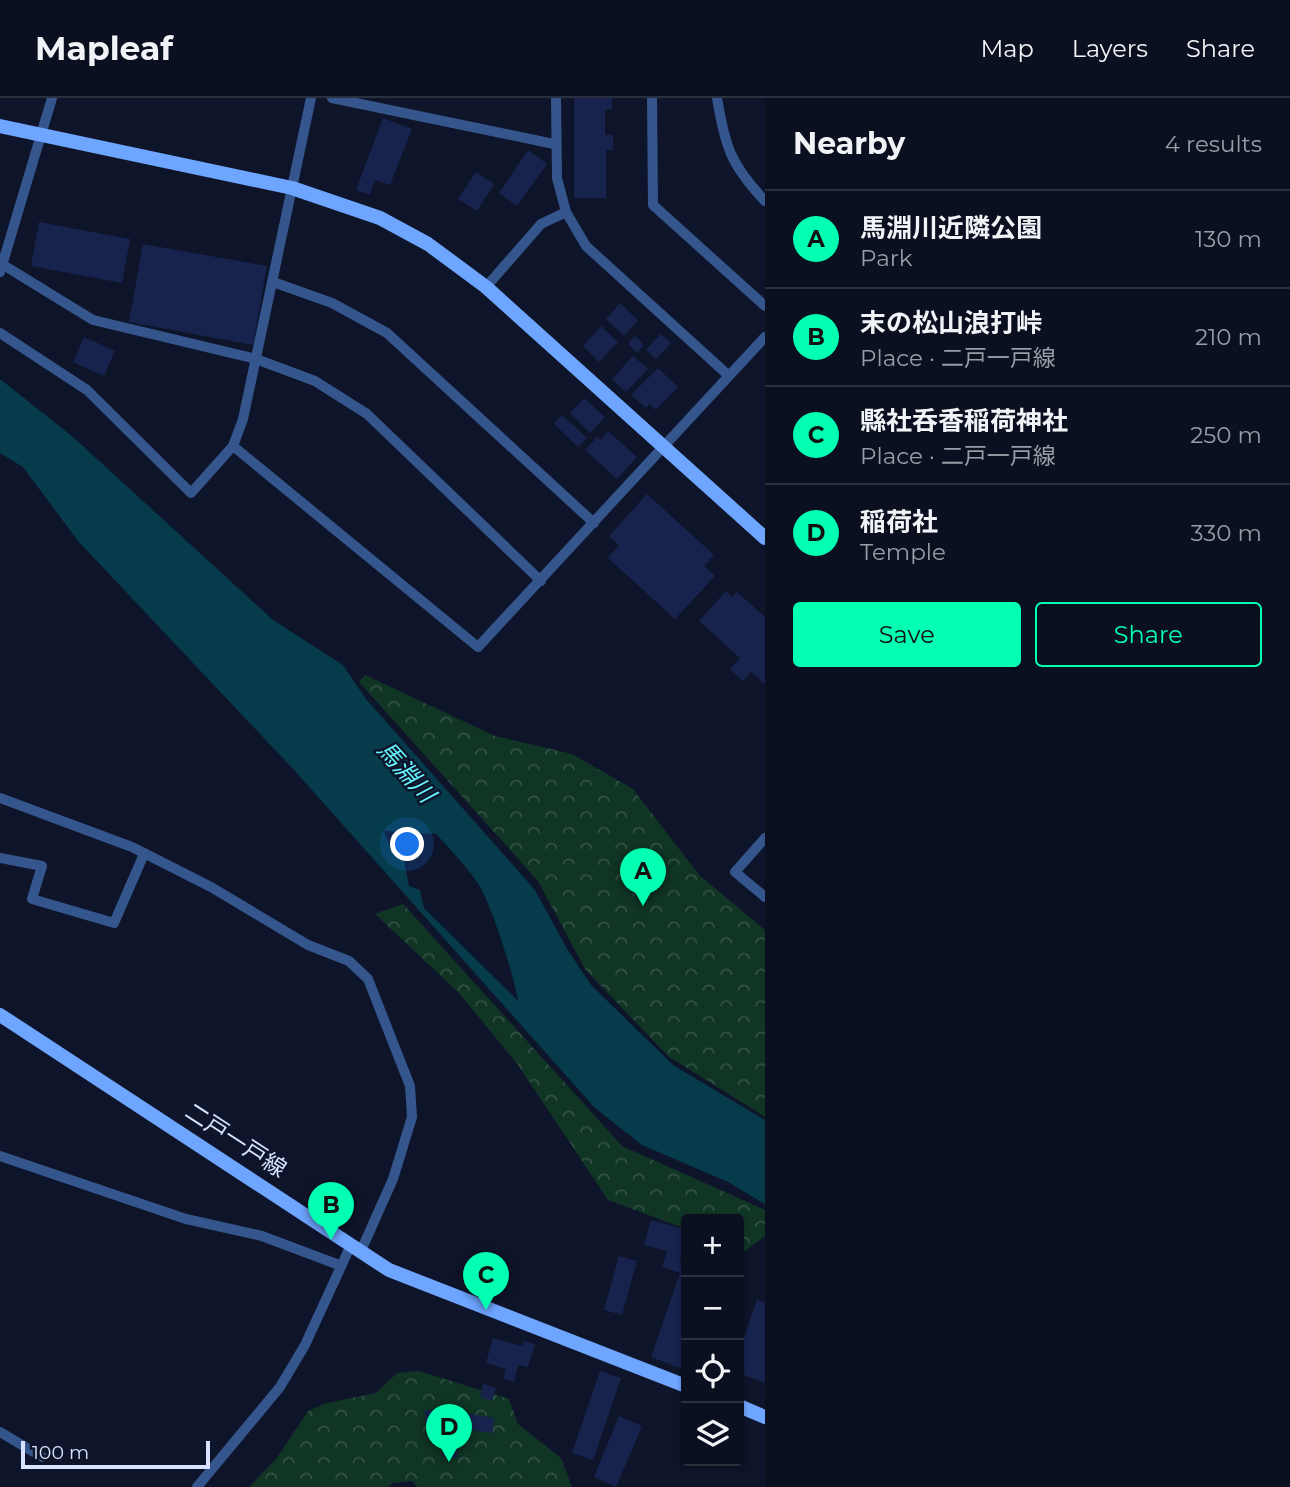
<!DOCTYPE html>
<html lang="en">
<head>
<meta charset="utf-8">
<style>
  body { margin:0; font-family:Montserrat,"Noto Sans JP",sans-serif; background:#131929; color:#f1f3f6 }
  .controls { position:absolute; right:21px; bottom:21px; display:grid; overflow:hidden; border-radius:7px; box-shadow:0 2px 5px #0004 }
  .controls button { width:63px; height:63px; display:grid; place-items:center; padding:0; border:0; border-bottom:2px solid #2a303e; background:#0a1020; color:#f1f3f6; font:35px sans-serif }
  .scale { position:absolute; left:21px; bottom:18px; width:189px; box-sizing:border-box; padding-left:7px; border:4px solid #d7e3ff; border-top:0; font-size:19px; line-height:24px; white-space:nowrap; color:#d7e3ff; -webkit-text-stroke:5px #0e152a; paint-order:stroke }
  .you { position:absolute; left:408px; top:747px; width:24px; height:24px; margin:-18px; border:5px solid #fff; border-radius:50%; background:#1a73e8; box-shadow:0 0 0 10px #1a73e833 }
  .badge { display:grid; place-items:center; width:46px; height:46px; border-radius:50%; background:#03ffb2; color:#111; font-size:23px; font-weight:700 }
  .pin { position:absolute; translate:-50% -58px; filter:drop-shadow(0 2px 4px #0008) }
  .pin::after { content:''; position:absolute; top:37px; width:24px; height:21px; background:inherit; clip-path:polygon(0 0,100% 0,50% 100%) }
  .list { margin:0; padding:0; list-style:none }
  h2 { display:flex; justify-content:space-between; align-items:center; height:91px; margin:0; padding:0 28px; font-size:30px }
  h2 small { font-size:23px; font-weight:400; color:#999da5 }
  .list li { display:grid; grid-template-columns:46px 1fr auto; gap:21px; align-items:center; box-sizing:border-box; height:98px; padding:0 28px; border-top:2px solid #2a303e }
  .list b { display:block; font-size:26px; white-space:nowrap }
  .list p { margin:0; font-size:23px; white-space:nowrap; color:#999da5 }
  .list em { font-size:23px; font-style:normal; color:#999da5 }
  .actions { display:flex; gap:14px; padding:21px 28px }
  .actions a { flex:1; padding:16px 0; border:2px solid #03ffb2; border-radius:7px; text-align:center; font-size:24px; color:#03ffb2 }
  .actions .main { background:#03ffb2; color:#111 }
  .icon { flex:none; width:38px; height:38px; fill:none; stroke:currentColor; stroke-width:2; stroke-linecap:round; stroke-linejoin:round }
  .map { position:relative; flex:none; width:765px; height:1389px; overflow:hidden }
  header { display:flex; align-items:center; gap:42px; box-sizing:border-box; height:98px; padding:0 35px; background:#0a1020; border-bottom:2px solid #2a303e }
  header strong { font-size:33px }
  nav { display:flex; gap:38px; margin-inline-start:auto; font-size:24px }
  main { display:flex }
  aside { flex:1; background:#0a1020 }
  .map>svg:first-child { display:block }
  .forest { fill:url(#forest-crowns) }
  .water { fill:#063b4c; fill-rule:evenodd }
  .building { fill:#18234d }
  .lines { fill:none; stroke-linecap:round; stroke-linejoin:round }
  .street { stroke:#35558d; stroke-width:10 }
  .secondary { stroke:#6ea5ff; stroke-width:14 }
  .labels { text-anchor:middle; stroke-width:5; stroke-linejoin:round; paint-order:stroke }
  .street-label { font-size:23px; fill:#d7e3ff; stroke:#0e152a }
  .water-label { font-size:24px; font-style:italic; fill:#65f6ff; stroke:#0e152a }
</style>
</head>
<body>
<header>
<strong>Mapleaf</strong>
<nav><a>Map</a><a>Layers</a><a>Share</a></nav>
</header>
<main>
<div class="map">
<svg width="765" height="1389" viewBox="0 0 765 1389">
  <defs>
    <pattern id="forest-crowns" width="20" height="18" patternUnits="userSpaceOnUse" patternTransform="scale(1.75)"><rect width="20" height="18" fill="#103525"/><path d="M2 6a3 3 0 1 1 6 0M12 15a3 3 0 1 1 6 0" fill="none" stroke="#325246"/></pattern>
  </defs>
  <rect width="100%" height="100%" fill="#0e152a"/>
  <!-- forest -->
  <path class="forest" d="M365 577 495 638 572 656 633 691 700 778 765 832V1019L668 958 585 871 538 783 359 584Z
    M403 806 622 1048 765 1112V1138L745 1153 739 1151V1121H686V1131L608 1102 518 967 459 895 375 816Z
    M419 1273 509 1301 518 1326 561 1360 572 1389H417L412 1383 393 1385 388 1389H249L276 1361 308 1313 327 1305 376 1295 397 1275Z"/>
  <!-- water -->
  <path class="water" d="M0 281 73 339 273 522 343 567 366 601 535 792 567 851 591 887 673 967 765 1022V1106L728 1084 642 1047 595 1010 295 673 78 443 23 369 0 355ZM384 733 436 736C451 752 467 769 479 787 492 809 514 877 518 903L424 810 420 792 409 788 403 757 390 749Z"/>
  <!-- building -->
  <path class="building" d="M574 0H612V11L605 12V37H613V52H606V100H574Z
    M383 20 412 31 390 87 375 82 370 97 356 92Z
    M528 52 547 66 517 108 499 95Z
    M476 74 494 86 477 113 458 101Z
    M39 124 130 141 122 185 31 168Z
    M143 146 267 168 253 247 129 224Z
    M620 205 638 222 624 238 606 221Z
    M601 228 618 244 599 264 583 248Z
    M661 236 671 245 656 261 646 252Z
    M635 238 644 247 637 255 628 246Z
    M84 239 115 253 104 278 73 264Z
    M633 258 648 271 626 294 612 281Z
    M658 270 678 289 656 312 650 306 646 310 631 297Z
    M584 300 605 319 590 335 570 315Z
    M562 317 587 340 578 349 554 326Z
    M608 333 637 359 617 381 585 352 597 339 600 342Z
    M647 396 714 457 704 468 715 478 675 521 608 460 619 447 609 438Z
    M726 493 732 499 737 494 765 519V586L751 574 743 583 730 571 740 560 699 523Z
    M651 1122 686 1132V1159L681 1157 680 1164 684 1166 686 1160 685 1272 651 1259 680 1175 662 1169 667 1153 644 1147Z
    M619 1158 637 1163 622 1217 604 1212Z
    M757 1202 765 1205V1285L739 1275V1254Z
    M493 1240 522 1248 524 1243 535 1246 528 1269 518 1267 514 1284 503 1281 506 1271 486 1265Z
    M600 1273 621 1280 593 1362 572 1355Z
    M483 1286 496 1290 492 1303 480 1299Z
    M425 1312H434L435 1325 425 1326Z
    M466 1315 494 1320 492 1335 464 1331Z
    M619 1318 642 1328 616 1389 594 1379Z
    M443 1349 459 1351 457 1360 441 1358Z"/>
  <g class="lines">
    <!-- street -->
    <path class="street" d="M332 0 554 46
      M556 0 557 80 566 114 586 148 728 277
      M652 0 653 107 765 208
      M717 0C725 48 730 66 765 103
      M0 165 93 222 256 261 315 283 367 316 541 483
      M0 174 52 0
      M273 184 332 205 387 235 594 425
      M486 189 541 126 566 114
      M0 235 87 292 191 395 233 348 243 321 311 0
      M233 348 478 549 765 239
      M0 700 132 749 211 789 308 847 349 863 368 881 410 988 412 1019 393 1081 360 1155
      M765 740 735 774 765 799
      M0 760 42 768 32 801 114 825 144 756
      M0 1058 186 1121 262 1138 339 1167
      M0 1334 42 1359
      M197 1389 280 1289 305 1247 350 1149"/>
    <!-- secondary -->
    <path class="secondary" d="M0 28 292 90 380 120 428 146 486 189 765 440
      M0 917 389 1172 686 1288
      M739 1308 765 1319"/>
  </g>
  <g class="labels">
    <!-- street labels -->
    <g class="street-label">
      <text transform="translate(236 1042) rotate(33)" y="8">二戸一戸線</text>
    </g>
    <!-- water labels -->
    <g class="water-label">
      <text transform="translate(406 674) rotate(48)" y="8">馬淵川</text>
    </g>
  </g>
</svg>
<div class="controls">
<button>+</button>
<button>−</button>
<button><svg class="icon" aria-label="locate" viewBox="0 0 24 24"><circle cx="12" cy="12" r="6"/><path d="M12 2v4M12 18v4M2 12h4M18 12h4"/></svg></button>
<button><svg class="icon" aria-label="layers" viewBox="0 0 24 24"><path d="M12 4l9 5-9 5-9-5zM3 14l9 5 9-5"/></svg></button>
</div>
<div class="scale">100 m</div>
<div class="you"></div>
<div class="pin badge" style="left:643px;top:808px">A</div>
<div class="pin badge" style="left:331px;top:1142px">B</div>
<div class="pin badge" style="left:486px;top:1212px">C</div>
<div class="pin badge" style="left:449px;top:1364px">D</div>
</div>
<aside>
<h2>Nearby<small>4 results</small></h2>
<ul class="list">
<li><span class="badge">A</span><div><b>馬淵川近隣公園</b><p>Park</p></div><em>130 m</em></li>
<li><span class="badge">B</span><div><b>末の松山浪打峠</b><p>Place · 二戸一戸線</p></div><em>210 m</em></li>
<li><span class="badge">C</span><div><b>縣社呑香稲荷神社</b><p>Place · 二戸一戸線</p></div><em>250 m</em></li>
<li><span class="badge">D</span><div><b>稲荷社</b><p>Temple</p></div><em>330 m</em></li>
</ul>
<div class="actions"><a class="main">Save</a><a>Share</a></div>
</aside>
</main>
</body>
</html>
